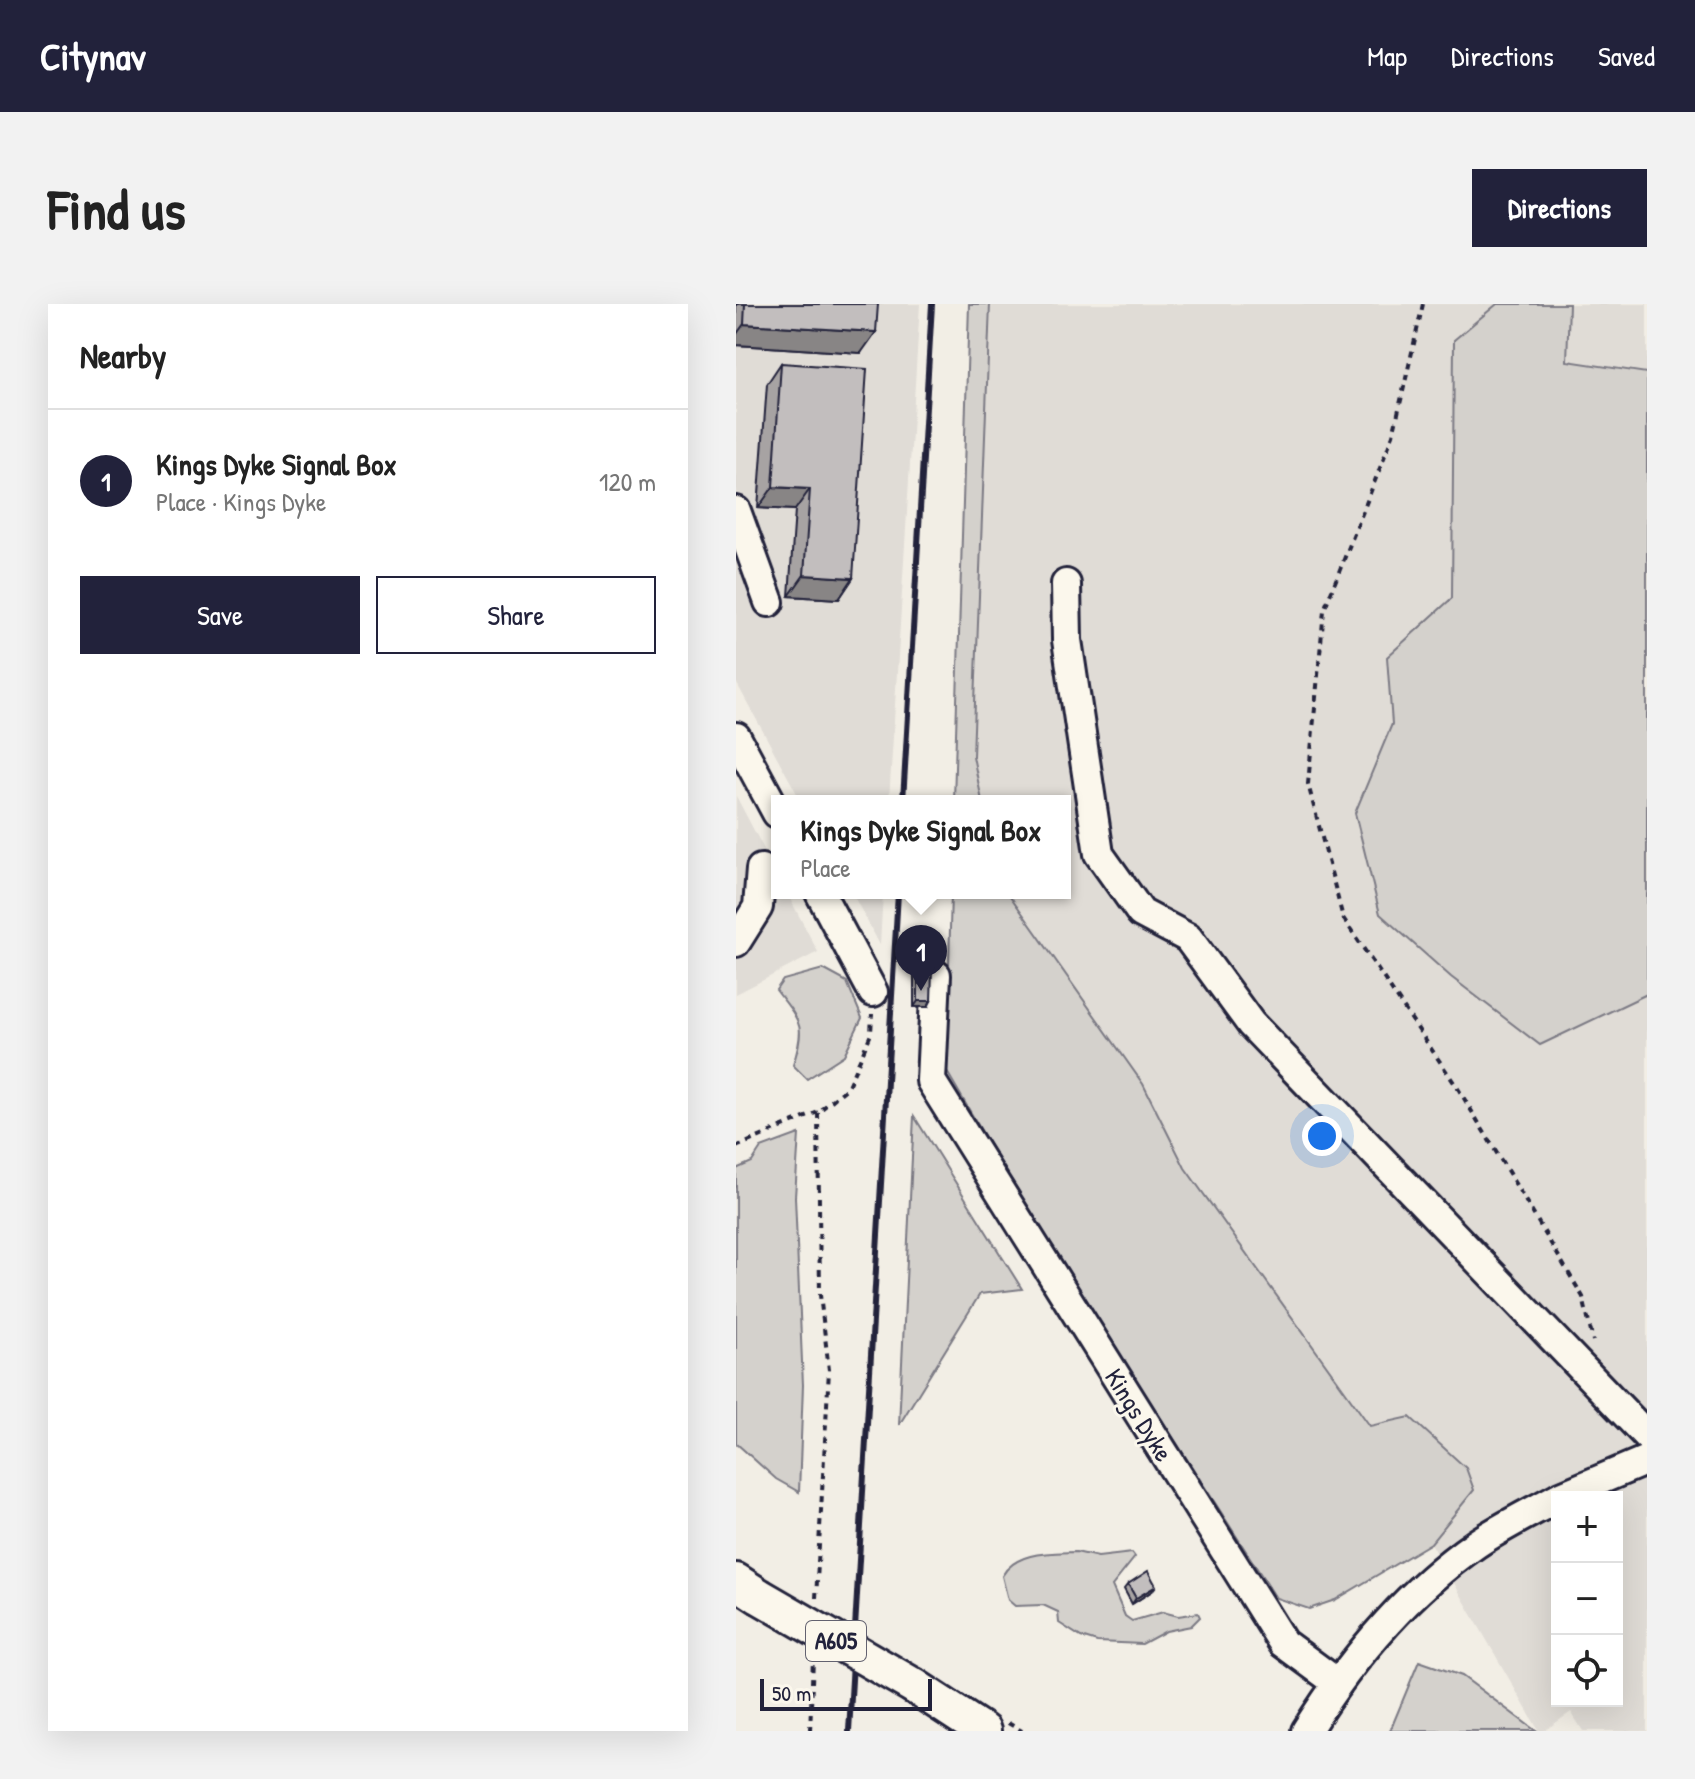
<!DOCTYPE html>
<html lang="en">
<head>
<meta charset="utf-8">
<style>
  body { margin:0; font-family:"Patrick Hand",sans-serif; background:#f2f2f2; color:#222 }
  .controls { position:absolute; right:24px; bottom:24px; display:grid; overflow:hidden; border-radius:0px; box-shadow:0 8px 32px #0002 }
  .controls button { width:72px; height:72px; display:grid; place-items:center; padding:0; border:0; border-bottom:2px solid #e0e0e0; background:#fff; color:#222; font:40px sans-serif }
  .scale { position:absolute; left:24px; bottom:20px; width:172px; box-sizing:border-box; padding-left:8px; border:4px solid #22223b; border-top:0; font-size:22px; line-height:28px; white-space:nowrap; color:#22223b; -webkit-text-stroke:6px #fbf7ec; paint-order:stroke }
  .you { position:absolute; left:586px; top:832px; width:28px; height:28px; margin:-20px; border:6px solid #fff; border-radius:50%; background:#1a73e8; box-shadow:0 0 0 12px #1a73e833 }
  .badge { display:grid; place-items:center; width:52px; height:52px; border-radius:50%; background:#22223b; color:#fff; font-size:26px; font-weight:700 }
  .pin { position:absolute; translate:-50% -66px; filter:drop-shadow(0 2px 4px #0008) }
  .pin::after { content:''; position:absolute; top:42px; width:28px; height:24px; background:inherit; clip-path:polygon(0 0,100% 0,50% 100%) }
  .popup { position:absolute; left:35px; top:491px; width:300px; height:104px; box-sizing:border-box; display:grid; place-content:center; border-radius:0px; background:#fff; filter:drop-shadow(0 2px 6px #0005); font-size:26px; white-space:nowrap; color:#767676 }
  .popup b { font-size:30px; color:#222 }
  .popup::after { content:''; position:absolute; left:50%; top:100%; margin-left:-16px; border:16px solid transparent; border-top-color:#fff }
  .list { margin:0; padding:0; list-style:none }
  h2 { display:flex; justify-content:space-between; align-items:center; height:104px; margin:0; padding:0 32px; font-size:34px }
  h2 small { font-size:26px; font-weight:400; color:#767676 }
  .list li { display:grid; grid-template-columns:52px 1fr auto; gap:24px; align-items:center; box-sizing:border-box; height:144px; padding:0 32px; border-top:2px solid #e0e0e0 }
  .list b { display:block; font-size:30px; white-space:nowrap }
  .list p { margin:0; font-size:26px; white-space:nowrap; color:#767676 }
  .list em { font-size:26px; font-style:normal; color:#767676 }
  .actions { display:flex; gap:16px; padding:24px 32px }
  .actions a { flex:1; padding:18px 0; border:2px solid #22223b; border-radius:0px; text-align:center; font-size:28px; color:#22223b }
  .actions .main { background:#22223b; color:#fff }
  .icon { flex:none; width:44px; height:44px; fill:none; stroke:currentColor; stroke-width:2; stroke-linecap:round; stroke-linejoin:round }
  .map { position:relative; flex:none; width:911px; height:1427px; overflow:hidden; border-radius:0px }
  header { display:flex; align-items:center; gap:48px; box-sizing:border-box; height:112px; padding:0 40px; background:#22223b; color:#fff }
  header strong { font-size:38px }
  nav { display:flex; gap:44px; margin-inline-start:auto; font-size:28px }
  .intro { display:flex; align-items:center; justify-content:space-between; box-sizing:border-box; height:192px; padding:0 48px }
  h1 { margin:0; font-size:56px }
  .button { padding:20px 36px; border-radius:0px; background:#22223b; color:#fff; font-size:28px; font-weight:700 }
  main { display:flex; gap:48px; padding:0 48px }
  aside { flex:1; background:#fff; border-radius:0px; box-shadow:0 8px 32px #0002 }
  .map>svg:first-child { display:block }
  .built { fill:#e0dcd6; fill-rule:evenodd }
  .green { fill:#d4d1cc; stroke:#7b7a84; stroke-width:2 }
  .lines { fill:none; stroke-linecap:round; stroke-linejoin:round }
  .minor-casing { stroke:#22223b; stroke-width:34 }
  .major-casing { stroke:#22223b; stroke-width:40 }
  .path { stroke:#22223b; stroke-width:4; stroke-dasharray:6 6; stroke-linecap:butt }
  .minor { stroke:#fbf7ec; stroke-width:28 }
  .major { stroke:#fbf7ec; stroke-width:34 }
  .rail { stroke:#22223b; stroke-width:6 }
  .major-bridge-casing { stroke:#22223b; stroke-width:40; stroke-linecap:butt }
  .major-bridge { stroke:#fbf7ec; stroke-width:34 }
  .wall { fill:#a7a3a3; stroke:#22223b; stroke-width:2 }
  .shaded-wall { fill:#888585; stroke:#22223b; stroke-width:2 }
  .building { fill:#c2bebe; stroke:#22223b; stroke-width:2 }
  .labels { text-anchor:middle; stroke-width:6; stroke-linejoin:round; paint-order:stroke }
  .shield { fill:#fbf7ec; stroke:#636270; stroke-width:2 }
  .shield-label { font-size:24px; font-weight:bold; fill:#22223b }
  .street-label { font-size:26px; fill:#22223b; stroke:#fbf7ec }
</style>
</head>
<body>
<header>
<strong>Citynav</strong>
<nav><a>Map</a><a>Directions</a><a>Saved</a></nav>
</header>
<div class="intro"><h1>Find us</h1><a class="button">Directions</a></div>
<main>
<aside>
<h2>Nearby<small></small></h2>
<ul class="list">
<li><span class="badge">1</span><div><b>Kings Dyke Signal Box</b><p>Place · Kings Dyke</p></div><em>120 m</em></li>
</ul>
<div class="actions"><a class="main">Save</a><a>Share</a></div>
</aside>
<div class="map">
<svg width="911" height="1427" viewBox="0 0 911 1427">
  <rect width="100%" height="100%" fill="#f2eee5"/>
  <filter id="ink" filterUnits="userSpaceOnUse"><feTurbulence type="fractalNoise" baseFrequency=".0125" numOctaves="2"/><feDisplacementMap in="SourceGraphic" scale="16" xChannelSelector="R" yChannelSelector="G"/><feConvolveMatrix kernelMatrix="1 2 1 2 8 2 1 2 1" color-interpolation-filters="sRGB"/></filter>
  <g filter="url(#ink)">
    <!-- built -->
    <path class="built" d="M0 0H184L153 497H65L0 378Z
      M249 0H911V1427H847L835 1408 808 1427H803L695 1239 738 1186 634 1122 449 864 407 780 272 589H329V497H246L237 452ZM821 1193H881V1397H821Z
      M0 492 41 570V589H51L82 648 0 690Z
      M116 589H147L144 641Z"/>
    <!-- green -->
    <path class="green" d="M233 0H254L237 452 246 497H218Z
      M761 0H833L831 57 911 69V690L804 741 715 673 644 610 619 509 656 420 651 353 716 294 718 36Z
      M215 589H272L407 780 449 864 634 1122 674 1113 730 1164 738 1186 695 1239 599 1296 573 1305 540 1294 295 912 210 766Z
      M87 665 111 678 126 714 108 751 71 775 57 761C70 720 65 719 40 686L47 676Z
      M178 812 286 985 244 990 163 1121Z
      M63 830 59 893 67 1081 63 1188 40 1175 0 1139V865L16 858 25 844Z
      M340 1248 362 1253 396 1249 399 1253 376 1282 389 1312 396 1317 427 1308 442 1312 462 1309 464 1313 455 1322 430 1327 406 1340 361 1338 345 1333 323 1319 322 1308 307 1301 279 1302 272 1296 266 1272C280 1247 314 1249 340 1248Z
      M683 1357 726 1372 800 1427H654Z"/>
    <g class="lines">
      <!-- minor casing -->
      <g class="minor-casing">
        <path id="minor" d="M0 207 33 298
          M330 280 331 336 363 550 405 609 452 634 515 720 911 1132
          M0 433 41 509
          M84 589 137 688
          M0 638 22 603 25 565
          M200 671 195 777 547 1339 600 1378
          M823 1193 911 1156
          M570 1427C615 1355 669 1289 740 1240 765 1223 794 1209 821 1194"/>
      </g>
      <!-- major casing -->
      <g class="major-casing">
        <path id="major" d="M0 1277 23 1292
          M178 1382 247 1427"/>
      </g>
      <!-- path -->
      <path class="path" d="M687 0 657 131 588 306 572 480 607 614 723 786 847 993 857 1037
        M0 843 82 808
        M80 1294 93 1066 84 991 82 808 111 784 135 730 136 710
        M272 1419 286 1427
        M74 1427 77 1355"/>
      <!-- minor -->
      <use href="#minor" class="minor"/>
      <!-- major -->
      <use href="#major" class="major"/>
      <!-- rail -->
      <path class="rail" d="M167 497 196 0
        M113 1427 162 589"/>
      <!-- major-bridge casing -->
      <g class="major-bridge-casing">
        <path id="major-bridge" d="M23 1292 178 1382"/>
      </g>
      <!-- major-bridge -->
      <use href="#major-bridge" class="major-bridge"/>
    </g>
    <!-- wall -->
    <path class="wall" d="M0 0H142L125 49 0 41Z
      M45 59 117 274 103 295 53 292 59 206 22 204 31 80Z
      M182 665 192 703H178V671Z
      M392 1280 416 1287 396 1300 388 1285Z"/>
    <!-- shaded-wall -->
    <path class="shaded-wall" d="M8 20 140 28 125 49 0 41V31Z
      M37 183 74 185 59 206 22 204Z
      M68 271 117 274 103 295 53 292Z
      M182 697H195L192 703H178Z
      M420 1282 416 1287 396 1300 400 1294Z"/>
    <!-- building -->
    <path class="building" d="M9 0H142L140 28 8 20Z
      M45 59 131 65 117 274 68 271 74 185 37 183Z
      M182 665 196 666 195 697H182Z
      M412 1267 420 1282 400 1294 392 1280Z"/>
  </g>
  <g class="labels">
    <!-- shield labels -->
    <rect class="shield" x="70" y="1317" width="60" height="40" rx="6"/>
    <g class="shield-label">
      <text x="100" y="1345">A605</text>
    </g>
    <!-- street labels -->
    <g class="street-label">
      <text transform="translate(403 1111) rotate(58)" y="9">Kings Dyke</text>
    </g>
  </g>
</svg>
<div class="controls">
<button>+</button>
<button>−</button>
<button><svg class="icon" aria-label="locate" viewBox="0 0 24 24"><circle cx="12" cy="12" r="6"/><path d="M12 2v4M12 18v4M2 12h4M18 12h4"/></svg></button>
</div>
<div class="scale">50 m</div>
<div class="you"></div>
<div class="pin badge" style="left:185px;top:687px">1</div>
<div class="popup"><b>Kings Dyke Signal Box</b>Place</div>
</div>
</main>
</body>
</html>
